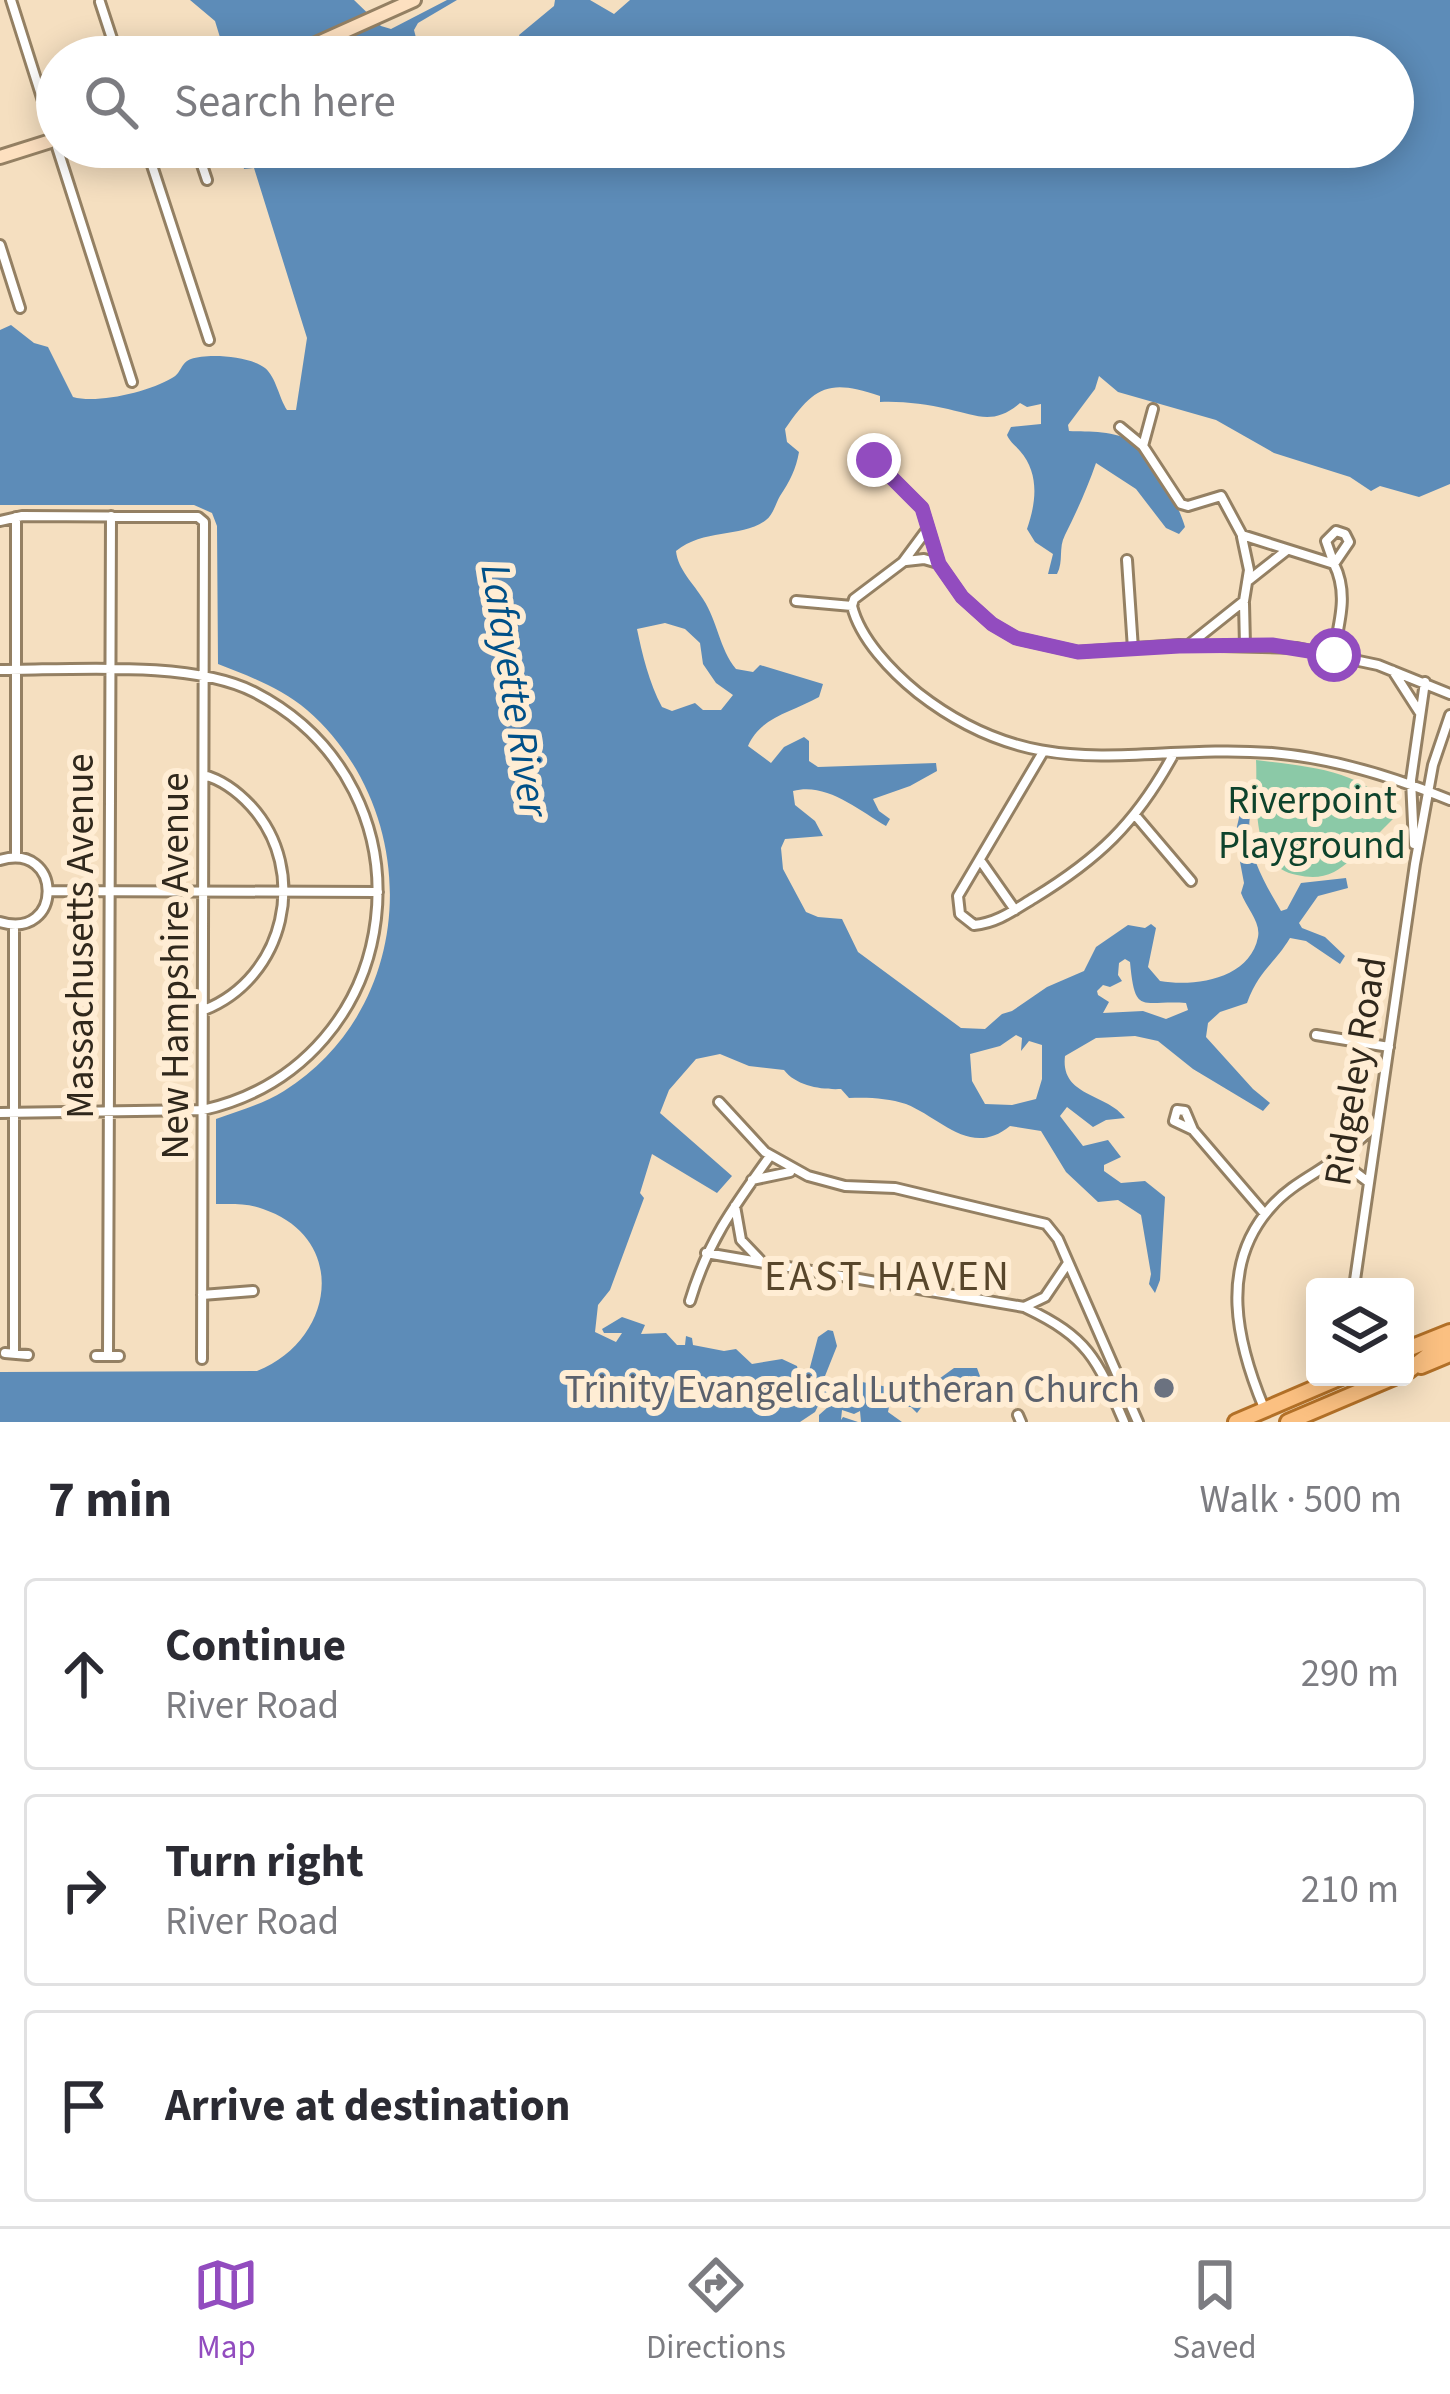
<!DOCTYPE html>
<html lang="en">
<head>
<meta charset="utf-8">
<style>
  body { margin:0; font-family:"Source Sans 3",sans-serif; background:#f7f7f7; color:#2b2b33 }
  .controls { position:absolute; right:36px; bottom:36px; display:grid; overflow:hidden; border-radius:12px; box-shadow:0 6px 30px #0003 }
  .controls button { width:108px; height:108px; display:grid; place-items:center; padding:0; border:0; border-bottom:3px solid #e1e1e2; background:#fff; color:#2b2b33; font:60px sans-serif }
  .stop { position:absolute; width:36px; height:36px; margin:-27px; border:9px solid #924cbf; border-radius:50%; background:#fff }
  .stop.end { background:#924cbf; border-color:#fff; box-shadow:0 3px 12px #0008 }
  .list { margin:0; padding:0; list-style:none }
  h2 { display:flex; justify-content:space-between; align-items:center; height:156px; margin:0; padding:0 48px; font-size:51px }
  h2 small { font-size:39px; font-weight:400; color:#7c7c81 }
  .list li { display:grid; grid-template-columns:78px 1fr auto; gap:36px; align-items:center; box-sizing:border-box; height:192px; margin:0 24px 24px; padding:0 24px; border:3px solid #e1e1e2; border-radius:12px }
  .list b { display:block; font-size:45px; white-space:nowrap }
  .list p { margin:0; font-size:39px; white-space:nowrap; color:#7c7c81 }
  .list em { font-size:39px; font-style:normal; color:#7c7c81 }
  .icon { flex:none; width:66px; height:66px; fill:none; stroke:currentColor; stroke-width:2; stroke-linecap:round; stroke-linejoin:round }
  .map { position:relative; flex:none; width:1450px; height:1422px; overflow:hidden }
  .search { position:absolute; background:#fff; box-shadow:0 6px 30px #0003; left:36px; right:36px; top:36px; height:132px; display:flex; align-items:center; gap:30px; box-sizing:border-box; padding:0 42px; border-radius:66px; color:#7c7c81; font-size:45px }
  .sheet { height:804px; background:#fff }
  nav { display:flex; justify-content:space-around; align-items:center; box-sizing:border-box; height:168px; border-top:3px solid #e1e1e2; background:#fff; font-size:33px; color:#7c7c81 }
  nav a { display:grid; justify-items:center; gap:6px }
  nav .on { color:#924cbf }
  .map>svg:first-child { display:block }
  .green { fill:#8bc9a7 }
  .water { fill:#5d8cb8; fill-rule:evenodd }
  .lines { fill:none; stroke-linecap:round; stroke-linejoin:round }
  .minor-casing { stroke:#948063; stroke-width:14 }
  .secondary-casing { stroke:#948063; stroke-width:18 }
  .primary-casing { stroke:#b27027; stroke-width:20 }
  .minor { stroke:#fff; stroke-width:8 }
  .secondary { stroke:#fde0c0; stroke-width:12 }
  .primary { stroke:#fbc081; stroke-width:14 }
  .route { stroke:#924cbf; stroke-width:15 }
  .worship-dot { fill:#6b7280; stroke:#ffedd4; stroke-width:4.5 }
  .labels { text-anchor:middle; stroke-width:12; stroke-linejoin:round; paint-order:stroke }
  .park-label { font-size:39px; fill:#0e432c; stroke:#ffedd4 }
  .street-label { font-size:39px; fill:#30281c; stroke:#ffedd4 }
  .worship-label { font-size:39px; fill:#5b616d; stroke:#ffedd4; text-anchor:end }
  .water-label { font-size:42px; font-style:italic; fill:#005088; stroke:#ffedd4 }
  .neighbourhood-label { font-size:42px; letter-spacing:3px; fill:#58462b; stroke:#ffedd4 }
</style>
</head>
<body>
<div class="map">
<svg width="1450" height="1422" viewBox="0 0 1450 1422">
  <rect width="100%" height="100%" fill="#f5dfc0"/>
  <!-- green -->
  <path class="green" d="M1256 760C1310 767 1363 769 1398 814 1379 832 1357 859 1334 872 1322 878 1310 878 1297 875 1248 866 1258 797 1256 760Z"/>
  <!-- water -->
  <path class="water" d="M190 0H354L381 26 391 29 447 0H457L418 23 414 30 421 57H226L215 21Z
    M555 0H590L614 14 630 0H1450V484L1419 497 1380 486 1371 491 1350 477 1274 453 1216 420 1118 392 1099 376 1095 389 1068 425 1069 431C1089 432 1115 430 1135 443 1152 454 1180 508 1185 527L1179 534 1166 528 1136 489 1096 463C1087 489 1076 513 1065 535 1058 548 1064 561 1057 574H1048L1053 554 1035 542 1027 529C1036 503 1040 474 1020 451 1015 445 1010 442 1007 435L1011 427 1041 424V404L1027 407 1020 403C994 425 978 416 948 409 926 404 902 401 880 402V396C828 378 814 387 785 429L787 442 799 452C796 469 790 481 780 496 776 503 773 515 766 520 742 538 704 528 676 551 678 570 694 584 703 599 718 622 719 648 736 669L753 672 760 665 823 684 819 697C793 712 761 716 748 746L771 763 784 747 804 737 809 741V761L818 767 936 763 937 771 910 786 873 799 879 811 890 819 886 826C857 809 826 782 793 791L795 805 815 821 823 836 785 839 781 848 783 869 806 912 818 917 842 919 858 952 961 1028 985 1029 1002 1014 1012 1011 1047 987 1084 971 1096 947 1128 925 1145 928 1151 924 1156 928 1148 967 1160 981C1195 987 1250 979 1258 937 1261 922 1246 907 1241 893L1244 883 1235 835 1241 809 1250 816C1245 851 1264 882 1281 911L1287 909 1301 883 1346 878 1348 888 1318 896 1299 923 1302 928 1325 937 1345 956 1340 964 1306 941 1290 938C1273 966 1259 970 1247 1003L1220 1012 1208 1023 1206 1037 1253 1089 1270 1103 1263 1111 1193 1069 1158 1041 1135 1036 1096 1038 1065 1056C1060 1097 1107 1093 1125 1118L1106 1120 1093 1127 1067 1107 1060 1116 1083 1146 1108 1140 1121 1157 1104 1165V1171L1121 1183 1145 1181 1165 1197 1160 1280 1155 1293 1149 1284 1151 1274 1141 1215 1118 1200 1098 1202 1066 1172 1041 1131 1010 1126C971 1158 941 1118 906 1104 888 1098 867 1097 849 1098L841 1089C822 1090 796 1086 784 1070L749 1066 720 1054 696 1059 669 1090 660 1113 732 1176 717 1193 652 1154 640 1193 644 1198 610 1290 598 1305 595 1332 616 1342 622 1333H604L602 1329 622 1317 645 1325 641 1334 666 1333 677 1345H685L686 1336 692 1338 693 1345 724 1351 736 1349 752 1364 782 1359 797 1366 799 1376 809 1371 818 1337 828 1330 833 1331 837 1346 825 1376 828 1380 849 1384 857 1381 903 1390 932 1384 954 1368H977L984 1387 926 1401 917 1413 911 1407H889L888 1412 902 1422H861L860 1411 854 1414 842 1410 841 1420 843 1417 858 1422H819V1415L828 1407 820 1402 815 1412 800 1422H0V1372L257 1371C335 1340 349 1238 263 1209 248 1203 232 1204 216 1204V1119C239 1111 263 1104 284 1091 419 1006 423 811 307 710 281 688 249 676 218 664L217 526 212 513 194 505H0V330L11 325 34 343 48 347 73 397C97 404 149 392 172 378 182 373 180 363 191 359 208 353 250 356 265 368 276 377 279 398 287 410H296L307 338 254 168 244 169 240 150 234 152 232 147H1393V57H527L519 35 554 6ZM665 623 685 629 700 643 703 664 716 683 733 695 721 710H703L695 703 672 711 662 707C649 683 642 653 637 629ZM1125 959 1130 962C1135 1016 1141 1000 1186 1003L1188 1010 1166 1019 1143 1011 1103 1013 1109 1002 1098 995 1097 991 1103 985 1110 987 1122 981 1118 975 1119 963ZM1016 1035 1022 1038 1021 1051 1029 1041 1042 1045V1079L1036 1099 1012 1105 985 1104 972 1081 970 1054 1000 1046Z"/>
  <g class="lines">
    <!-- minor casing -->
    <g class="minor-casing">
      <path id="minor" d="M11 0 55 139
        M100 2 118 57
        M57 147 132 382
        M146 147 209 340
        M196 147 207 180
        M0 245 20 308
        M1153 409 1143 446 1181 504 1188 506 1221 496 1242 535 1334 564C1349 594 1339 623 1333 655
        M1120 427 1143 446
        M874 460 922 508 939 564 962 597 992 624 1016 638 1078 652 1179 645 1297 648 1378 665 1450 694
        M0 521 22 516 198 517 204 522 202 1359
        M1336 531 1345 534 1349 542 1334 564 1326 541Z
        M1127 560 1133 649
        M906 561 924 559 938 563
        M1249 580 1287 550
        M796 601 852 606
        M1244 603 1245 646
        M852 606C860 639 892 672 918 693 1041 789 1135 743 1272 753 1333 758 1394 777 1450 800
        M852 606 854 599 903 562 926 531
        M1190 644 1244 601 1249 570 1242 537
        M0 670C71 670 192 660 254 692 441 788 409 1063 203 1110L0 1113
        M1393 671 1420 713
        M1043 752 958 896 960 914 974 925C997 923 1014 910 1034 898 1098 859 1135 824 1172 757
        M1135 815 1191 881
        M1414 844 1411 780 1425 682
        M16 857V517
        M0 860C63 841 64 941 0 922
        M980 860 1015 910
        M48 891 378 892
        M14 925V1353
        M204 1010C285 978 310 871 251 806 238 792 222 780 204 775
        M1316 1035 1389 1047
        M719 1102 765 1152 808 1176 845 1186 895 1188 1046 1224 1058 1239 1138 1422
        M1177 1110 1185 1111 1193 1130 1174 1121Z
        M1193 1130 1265 1214
        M1333 1163 1351 1169 1367 1181
        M752 1180 790 1172
        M735 1206 741 1240 760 1260
        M706 1253 1024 1307 1045 1297 1068 1263
        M1354 1287 1415 864 1433 765 1450 715
        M202 1295 253 1291
        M690 1301C708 1241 734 1206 770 1156
        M1026 1308C1089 1338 1097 1359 1124 1422
        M5 1353 28 1355
        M96 1356H119
        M108 1356 111 516
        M1264 1408C1237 1343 1218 1266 1271 1207 1290 1185 1316 1174 1339 1157 1351 1148 1362 1137 1374 1127
        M1018 1415 1021 1422"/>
    </g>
    <!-- secondary casing -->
    <g class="secondary-casing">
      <path id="secondary" d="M287 57 414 0
        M0 157 57 139"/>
    </g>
    <!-- primary casing -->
    <g class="primary-casing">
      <path id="primary" d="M1405 1350 1450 1332
        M1421 1366 1450 1354
        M1408 1371 1450 1338
        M1236 1422 1341 1377
        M1288 1422 1394 1377"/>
    </g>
    <!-- minor -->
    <use href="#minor" class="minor"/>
    <!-- secondary -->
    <use href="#secondary" class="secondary"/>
    <!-- primary -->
    <use href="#primary" class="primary"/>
  </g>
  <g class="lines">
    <!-- route -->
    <path class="route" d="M874 460 922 508 939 564 962 597 992 624 1016 638 1078 652 1179 646 1272 645 1334 655"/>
  </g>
  <!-- markers -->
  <circle class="worship-dot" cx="1164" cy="1388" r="12"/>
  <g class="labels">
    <!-- park labels -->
    <g class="park-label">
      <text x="1312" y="813">Riverpoint<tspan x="1312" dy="45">Playground</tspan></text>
    </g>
    <!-- street labels -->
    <g class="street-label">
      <text transform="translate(79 936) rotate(-90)" y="14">Massachusetts Avenue</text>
      <text transform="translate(174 966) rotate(-90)" y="14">New Hampshire Avenue</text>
      <text transform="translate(1354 1071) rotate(-81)" y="14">Ridgeley Road</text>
    </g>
    <!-- worship labels -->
    <g class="worship-label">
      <text x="1140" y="1402">Trinity Evangelical Lutheran Church</text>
    </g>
    <!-- water labels -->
    <g class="water-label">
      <text transform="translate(516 690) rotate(81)" y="15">Lafayette River</text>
    </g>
    <!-- neighbourhood labels -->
    <g class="neighbourhood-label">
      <text x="888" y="1290">EAST HAVEN</text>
    </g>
  </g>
</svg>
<div class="controls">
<button><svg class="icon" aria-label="layers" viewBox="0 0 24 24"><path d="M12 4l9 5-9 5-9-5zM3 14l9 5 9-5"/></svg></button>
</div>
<div class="stop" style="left:1334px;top:655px"></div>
<div class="stop end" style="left:874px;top:460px"></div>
<div class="search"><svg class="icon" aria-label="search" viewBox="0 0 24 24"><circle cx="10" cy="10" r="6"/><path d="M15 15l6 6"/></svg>Search here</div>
</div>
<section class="sheet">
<h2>7 min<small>Walk · 500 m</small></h2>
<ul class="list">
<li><svg class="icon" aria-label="ahead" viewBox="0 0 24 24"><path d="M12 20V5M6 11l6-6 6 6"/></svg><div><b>Continue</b><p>River Road</p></div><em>290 m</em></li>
<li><svg class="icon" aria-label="right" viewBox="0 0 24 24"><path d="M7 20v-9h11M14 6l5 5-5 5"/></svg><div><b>Turn right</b><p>River Road</p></div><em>210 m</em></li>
<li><svg class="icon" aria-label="arrive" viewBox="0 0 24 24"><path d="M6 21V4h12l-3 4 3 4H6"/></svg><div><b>Arrive at destination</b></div></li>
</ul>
</section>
<nav>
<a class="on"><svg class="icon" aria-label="map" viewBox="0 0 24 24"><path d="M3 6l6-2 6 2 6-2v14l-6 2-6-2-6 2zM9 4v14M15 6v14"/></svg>Map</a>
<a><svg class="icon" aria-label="directions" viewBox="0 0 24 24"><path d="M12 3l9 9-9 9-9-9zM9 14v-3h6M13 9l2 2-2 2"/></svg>Directions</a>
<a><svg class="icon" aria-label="saved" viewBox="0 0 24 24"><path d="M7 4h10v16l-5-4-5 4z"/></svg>Saved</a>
</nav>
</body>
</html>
